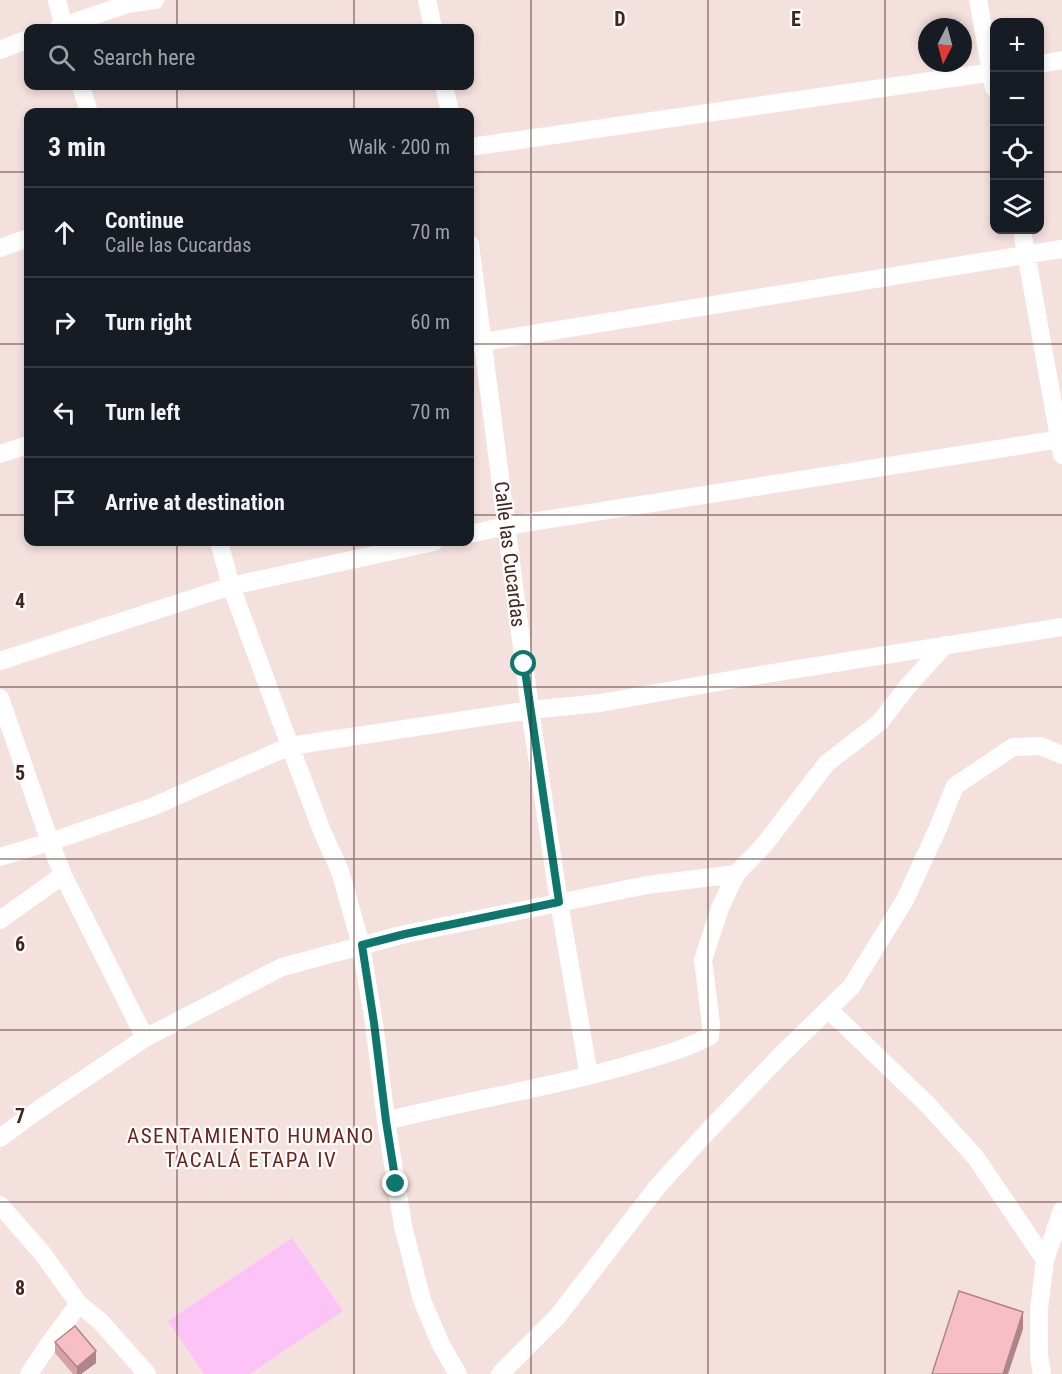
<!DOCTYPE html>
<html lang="en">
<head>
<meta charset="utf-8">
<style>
  body { margin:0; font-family:"Roboto Condensed",sans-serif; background:#242831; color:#f1f3f6 }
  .controls { position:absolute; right:18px; top:18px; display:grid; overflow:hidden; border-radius:12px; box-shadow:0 3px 9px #0003 }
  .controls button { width:54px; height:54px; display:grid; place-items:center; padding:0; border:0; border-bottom:2px solid #363941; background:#171b24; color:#f1f3f6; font:30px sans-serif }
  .compass { position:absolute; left:918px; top:18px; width:54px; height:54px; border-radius:50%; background:#171b24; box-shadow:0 3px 9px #0003; rotate:186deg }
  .stop { position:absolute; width:18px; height:18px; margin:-14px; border:4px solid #0f766e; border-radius:50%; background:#fff }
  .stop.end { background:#0f766e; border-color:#fff; box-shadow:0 2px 6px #0008 }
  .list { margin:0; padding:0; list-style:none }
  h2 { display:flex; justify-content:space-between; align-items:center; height:78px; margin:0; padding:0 24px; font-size:26px }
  h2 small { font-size:20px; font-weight:400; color:#9ea1a6 }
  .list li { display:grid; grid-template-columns:39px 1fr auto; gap:18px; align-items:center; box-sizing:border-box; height:90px; padding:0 24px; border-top:2px solid #363941 }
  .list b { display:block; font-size:22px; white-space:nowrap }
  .list p { margin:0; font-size:20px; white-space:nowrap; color:#9ea1a6 }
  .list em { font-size:20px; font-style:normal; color:#9ea1a6 }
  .icon { flex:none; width:33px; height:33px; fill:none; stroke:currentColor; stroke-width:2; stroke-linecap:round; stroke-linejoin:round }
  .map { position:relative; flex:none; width:1062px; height:1374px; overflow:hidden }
  .search { position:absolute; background:#171b24; box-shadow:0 3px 9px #0003; left:24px; top:24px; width:450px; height:66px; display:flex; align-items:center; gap:15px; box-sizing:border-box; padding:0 21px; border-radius:12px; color:#9ea1a6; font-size:22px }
  .panel { position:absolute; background:#171b24; box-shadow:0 3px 9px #0003; left:24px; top:108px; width:450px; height:438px; border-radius:12px }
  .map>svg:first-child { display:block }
  .green { fill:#fcc3f6 }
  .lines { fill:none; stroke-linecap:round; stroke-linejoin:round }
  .minor { stroke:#fff; stroke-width:18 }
  .wall { fill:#d4a3a9 }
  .shaded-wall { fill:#ad858a }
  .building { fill:#f7bec5; stroke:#ad858a; stroke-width:1.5 }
  .route { stroke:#0f766e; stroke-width:8 }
  .grid { fill:none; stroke:#45231e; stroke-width:1.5; stroke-opacity:0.55 }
  .labels { text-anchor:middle; stroke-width:4.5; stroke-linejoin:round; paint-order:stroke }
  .street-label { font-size:20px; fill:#45231e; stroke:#fff }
  .neighbourhood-label { font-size:21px; letter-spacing:1.5px; fill:#6c241b; stroke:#fff }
  .grid-label { font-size:20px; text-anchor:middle; font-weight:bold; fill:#45231e; stroke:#fff; stroke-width:4.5; stroke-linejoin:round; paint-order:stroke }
</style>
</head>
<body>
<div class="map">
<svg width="1062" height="1374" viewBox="0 0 1062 1374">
  <rect width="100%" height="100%" fill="#f4e1de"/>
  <!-- green -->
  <path class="green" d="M292 1238 343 1311 250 1374H204L168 1321Z"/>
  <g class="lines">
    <!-- minor -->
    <path class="minor" d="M57 0 64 28
      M427 0 433 28
      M978 0 994 88
      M58 28 127 4 155 0
      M0 50 28 39
      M1040 64 1062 60
      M81 86 89 112
      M444 86 450 112
      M470 147 994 72
      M1022 230 1062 455
      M470 244 530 710 559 902 589 1076
      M0 248 28 238
      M470 344 1062 249
      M0 454 28 445
      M470 534 506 526 1062 439
      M219 542 231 586 290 746 322 831 340 871 361 945 374 1023 386 1121 403 1226 422 1300 441 1345 458 1374
      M0 661 231 586 434 542
      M0 698 50 842 63 875 145 1038
      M0 857 50 842 152 807 290 746 530 710 600 703 741 678 1062 627
      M0 920 63 875
      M828 1009 928 1105 976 1158 1045 1260
      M386 1121C467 1100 551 1088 632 1064 659 1056 686 1049 710 1036L711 1024 703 960 720 908 736 874 764 845 827 763 880 722 907 687 945 645
      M0 1138 38 1110 145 1038 282 967 405 934 647 885 736 874
      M0 1205 42 1253 79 1304 100 1321 147 1374
      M29 1374 49 1344 79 1304
      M500 1374 557 1317 658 1186 708 1131 779 1057 851 987 905 900 938 828 955 786 1013 747 1041 746 1062 755
      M1042 1374 1039 1355V1309L1045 1260 1062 1210"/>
  </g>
  <!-- wall -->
  <path class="wall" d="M55 1342 96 1363 81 1374H73L55 1353Z"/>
  <!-- shaded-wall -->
  <path class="shaded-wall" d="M1023 1312V1329L1008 1374H1003Z
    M96 1351V1363L81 1374H77V1367Z"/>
  <!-- building -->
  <path class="building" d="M959 1291 1023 1312 1003 1374H932Z
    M75 1326 96 1351 77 1367 55 1342Z"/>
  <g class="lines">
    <!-- route -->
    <path class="route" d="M396 1184 386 1121 374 1023 362 945 405 934 559 902 524 664"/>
  </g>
  <!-- grid -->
  <path class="grid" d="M177 0V28M354 0V28M531 0V1374M708 0V1374M885 0V1374M177 86V112M354 86V112M0 172H28M470 172H994M1040 172H1062M0 344H28M470 344H1062M0 515H28M470 515H1062M177 542V1374M354 542V1374M0 687H1062M0 859H1062M0 1030H1062M0 1202H1062"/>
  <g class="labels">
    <!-- street labels -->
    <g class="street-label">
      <text transform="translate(510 554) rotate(83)" y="7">Calle las Cucardas</text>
    </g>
    <!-- neighbourhood labels -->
    <g class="neighbourhood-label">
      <text x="251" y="1143">ASENTAMIENTO HUMANO<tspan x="251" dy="24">TACALÁ ETAPA IV</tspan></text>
    </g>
  </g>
  <g class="grid-label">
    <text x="620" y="26">D</text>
    <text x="796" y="26">E</text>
    <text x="20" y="608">4</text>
    <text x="20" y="780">5</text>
    <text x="20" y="951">6</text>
    <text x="20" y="1123">7</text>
    <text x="20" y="1295">8</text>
  </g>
</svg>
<div class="controls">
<button>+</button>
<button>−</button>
<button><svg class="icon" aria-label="locate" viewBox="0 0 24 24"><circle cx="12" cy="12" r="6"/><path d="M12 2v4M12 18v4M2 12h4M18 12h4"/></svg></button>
<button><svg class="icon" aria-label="layers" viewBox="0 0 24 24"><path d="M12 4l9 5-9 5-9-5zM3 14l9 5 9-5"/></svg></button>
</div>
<svg class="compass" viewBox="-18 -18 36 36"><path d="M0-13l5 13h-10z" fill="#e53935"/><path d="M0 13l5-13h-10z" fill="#9ea1a6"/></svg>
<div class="stop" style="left:524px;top:664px"></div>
<div class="stop end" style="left:396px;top:1184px"></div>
<div class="search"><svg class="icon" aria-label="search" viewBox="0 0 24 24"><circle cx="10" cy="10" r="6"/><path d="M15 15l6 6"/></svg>Search here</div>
<section class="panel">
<h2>3 min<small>Walk · 200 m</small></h2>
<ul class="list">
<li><svg class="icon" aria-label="ahead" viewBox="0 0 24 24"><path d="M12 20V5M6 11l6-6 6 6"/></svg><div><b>Continue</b><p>Calle las Cucardas</p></div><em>70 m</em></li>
<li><svg class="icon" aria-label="right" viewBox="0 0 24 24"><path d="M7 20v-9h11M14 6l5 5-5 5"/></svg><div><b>Turn right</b></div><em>60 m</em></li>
<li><svg class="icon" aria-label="left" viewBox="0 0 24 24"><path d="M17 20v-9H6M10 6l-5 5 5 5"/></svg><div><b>Turn left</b></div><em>70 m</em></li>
<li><svg class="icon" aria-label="arrive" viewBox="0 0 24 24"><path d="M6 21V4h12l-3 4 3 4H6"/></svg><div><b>Arrive at destination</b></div></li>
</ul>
</section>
</div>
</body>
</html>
